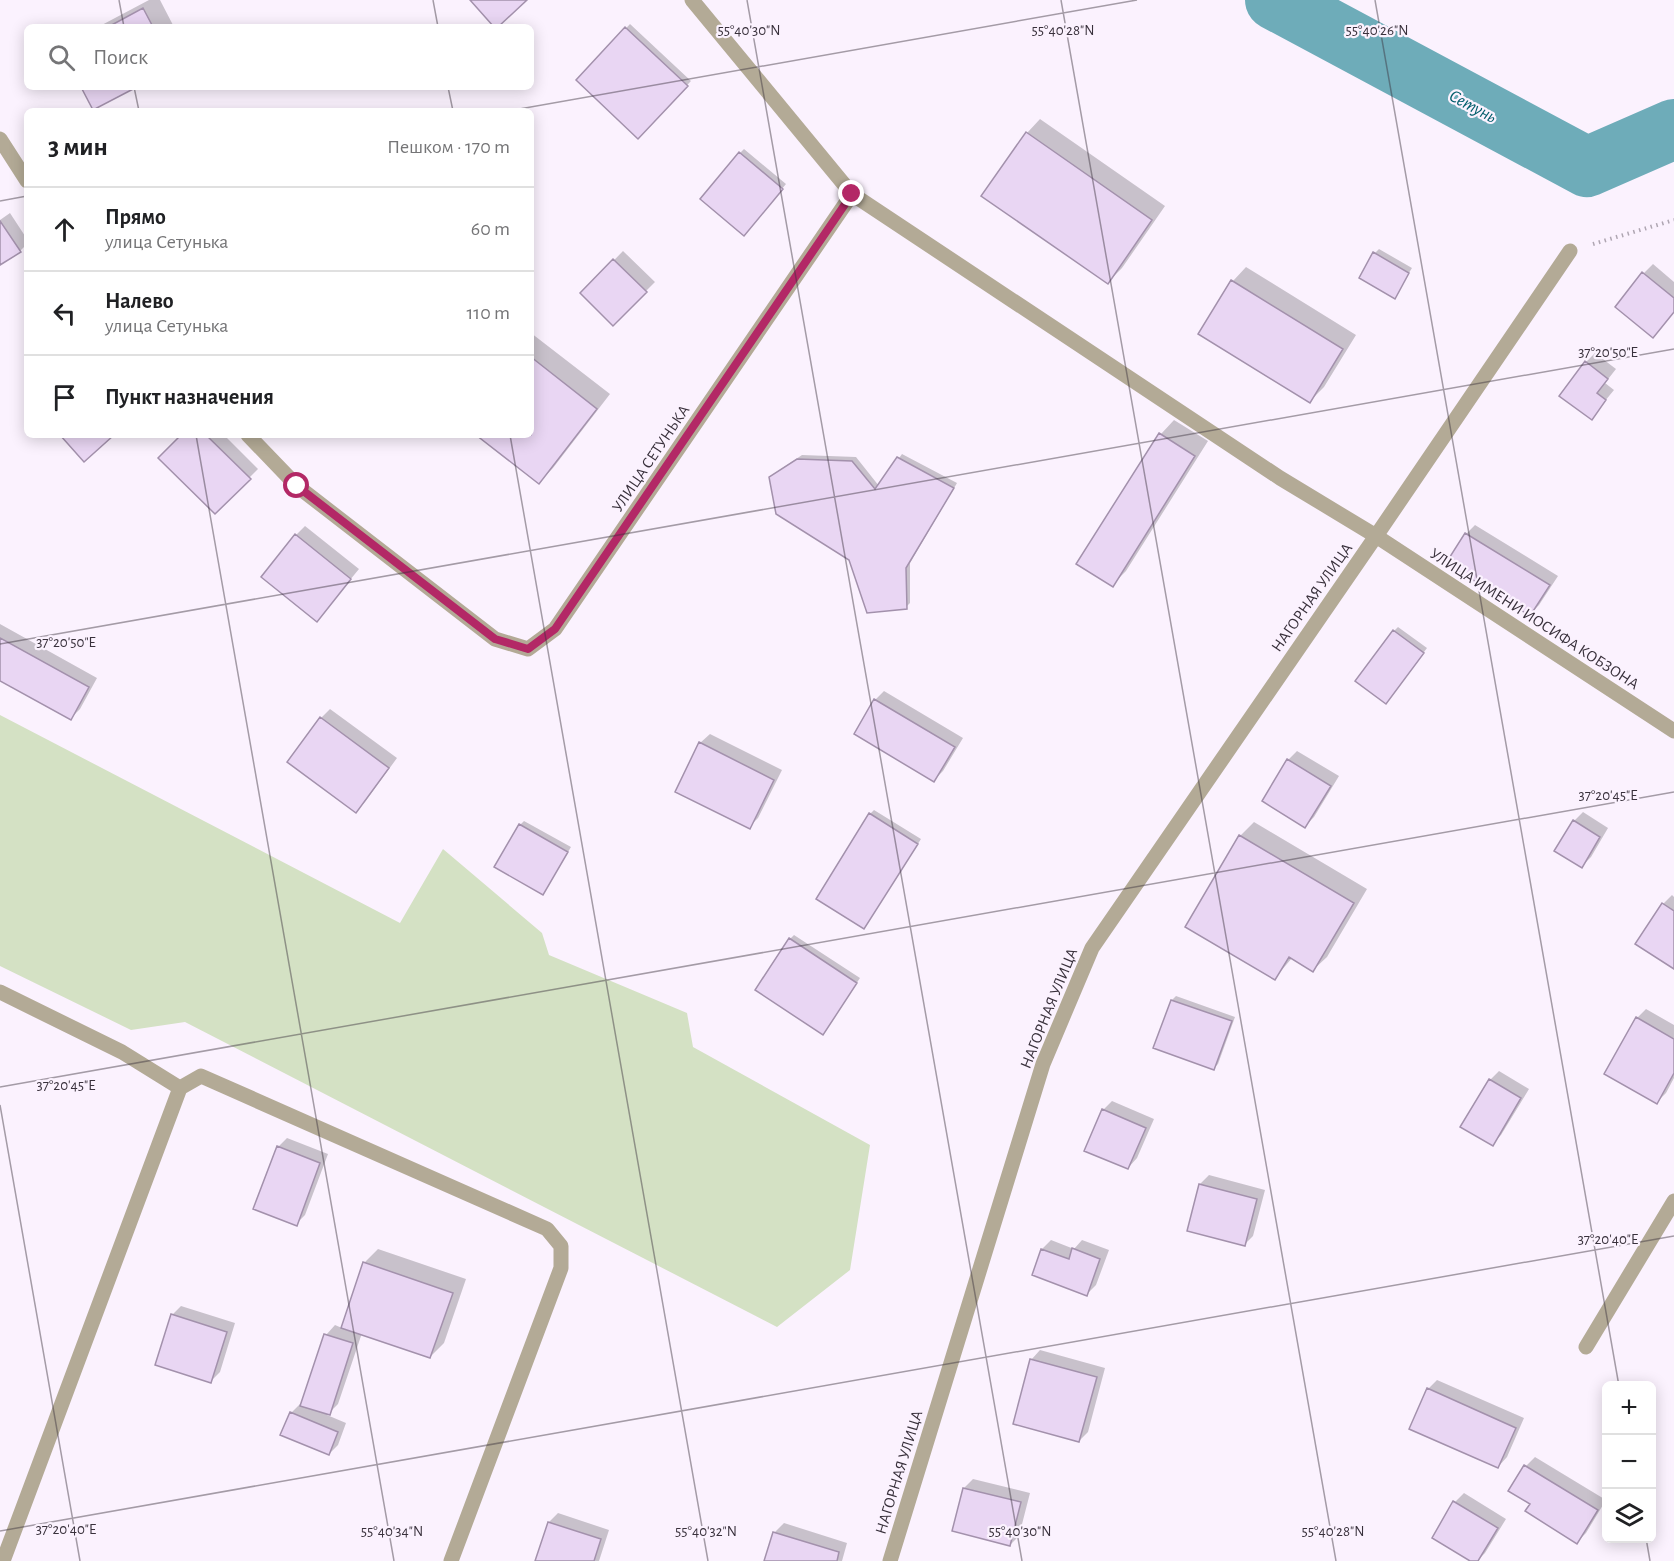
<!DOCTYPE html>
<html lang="ru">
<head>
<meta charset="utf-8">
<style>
  body { margin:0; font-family:"Alegreya Sans",sans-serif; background:#f2f2f2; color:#202124 }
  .controls { position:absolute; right:18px; bottom:18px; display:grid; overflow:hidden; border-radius:9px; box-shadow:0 3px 15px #0003 }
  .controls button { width:54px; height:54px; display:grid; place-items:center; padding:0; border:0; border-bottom:2px solid #e0e0e0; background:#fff; color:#202124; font:30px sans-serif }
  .stop { position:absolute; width:18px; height:18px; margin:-14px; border:4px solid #b32866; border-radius:50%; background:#fff }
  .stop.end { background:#b32866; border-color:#fff; box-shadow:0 2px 6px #0008 }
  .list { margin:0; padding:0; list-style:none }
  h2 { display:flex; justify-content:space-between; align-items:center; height:78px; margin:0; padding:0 24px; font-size:26px }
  h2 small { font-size:20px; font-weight:400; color:#757577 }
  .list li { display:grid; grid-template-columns:39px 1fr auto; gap:18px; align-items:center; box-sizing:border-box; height:84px; padding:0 24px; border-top:2px solid #e0e0e0 }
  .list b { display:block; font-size:22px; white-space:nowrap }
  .list p { margin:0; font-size:20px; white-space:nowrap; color:#757577 }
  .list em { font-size:20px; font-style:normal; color:#757577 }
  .icon { flex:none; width:33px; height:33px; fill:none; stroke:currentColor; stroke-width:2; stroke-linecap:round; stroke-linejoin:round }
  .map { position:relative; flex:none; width:1674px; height:1561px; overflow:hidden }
  .search { position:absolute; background:#fff; box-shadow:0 3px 15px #0003; left:24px; top:24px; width:510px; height:66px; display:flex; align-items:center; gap:15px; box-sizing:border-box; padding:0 21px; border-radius:9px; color:#757577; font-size:22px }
  .panel { position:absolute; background:#fff; box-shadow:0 3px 15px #0003; left:24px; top:108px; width:510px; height:330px; border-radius:9px }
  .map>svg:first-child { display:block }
  .green { fill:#d4e1c4 }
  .shadow { fill:#0003 }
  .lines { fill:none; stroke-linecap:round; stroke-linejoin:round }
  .river { stroke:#6eacb9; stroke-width:60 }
  .building { fill:#e9d6f3; stroke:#a391ac; stroke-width:1.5 }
  .path { stroke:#afa6b2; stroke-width:4; stroke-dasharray:1.5 4.5; stroke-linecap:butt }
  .service { stroke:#b3aa96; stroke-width:15 }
  .minor { stroke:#b3aa96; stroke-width:15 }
  .route { stroke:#b32866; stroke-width:8 }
  .ticks { fill:none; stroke:#39313c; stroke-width:1.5; stroke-opacity:0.45 }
  .labels { text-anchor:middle; stroke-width:4.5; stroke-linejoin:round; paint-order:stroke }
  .street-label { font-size:16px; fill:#39313c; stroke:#fbf2fe }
  .water-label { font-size:18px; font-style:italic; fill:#005d6b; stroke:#fbf2fe }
  .ticks-label { font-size:15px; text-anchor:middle; fill:#39313c; stroke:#fbf2fe; stroke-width:4.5; stroke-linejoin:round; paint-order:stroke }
</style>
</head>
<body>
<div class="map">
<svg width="1674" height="1561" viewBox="0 0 1674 1561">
  <rect width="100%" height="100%" fill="#fbf2fe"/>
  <!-- green -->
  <path class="green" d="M0 715 400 923 443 849 542 933 549 955 687 1013 693 1047 870 1145 850 1270 777 1327 185 1022 131 1030 0 966Z"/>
  <!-- shadow -->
  <path class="shadow" d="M149 0H160L174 27H98Z
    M630 24 691 81 638 137 578 80Z
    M1040 119 1165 206 1122 268 1108 282 1027 133Z
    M744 149 786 184 748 230 740 153Z
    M10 213 27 239V244L20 251 0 263V220Z
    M1379 249 1412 268 1394 297 1375 253Z
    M623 251 655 282 613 324 582 293Z
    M1653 264 1674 282V311L1644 273Z
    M1246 267 1356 335 1324 387 1310 401 1233 281Z
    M531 333 610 394 553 468 539 482 478 435H531Z
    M1595 353 1616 369 1605 383 1614 390 1591 418 1586 362Z
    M1174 420 1208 441 1126 571 1112 585 1078 563 1161 434Z
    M183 435H224L258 469 215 512Z
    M902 454 957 483 910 563V603L906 607 850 559 775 473 802 455 856 457 879 486Z
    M1475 525 1558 576 1539 605 1530 614 1466 534Z
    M305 526 359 569 317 620 296 535Z
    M0 624 97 678 80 709 71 718 0 679Z
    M1398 627 1427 648 1390 698 1394 631Z
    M884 691 963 738 943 771 934 780 856 733 875 700Z
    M330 709 397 758 365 802 356 811 289 761 321 718Z
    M710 734 782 770 758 818 749 827 700 743Z
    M1297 751 1339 776 1314 817 1305 826 1288 760Z
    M874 810 921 839 864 928 870 814Z
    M1583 812 1608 828 1591 857 1582 866 1574 821Z
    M524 821 571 847 543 894 520 825Z
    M1254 822 1367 889 1327 957 1313 970 1292 958 1275 978 1240 836Z
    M1672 895 1674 897V967L1663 904Z
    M794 935 860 978 826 1029 790 939Z
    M1176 996 1235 1017 1218 1064 1214 1068 1172 1000Z
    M1646 1009 1674 1025V1078L1666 1093 1657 1102 1637 1018Z
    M1499 1071 1529 1089 1501 1135 1492 1144 1490 1080Z
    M1112 1101 1154 1119 1137 1158 1128 1168 1103 1110Z
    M287 1138 328 1154 305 1215 296 1224 278 1147Z
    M1209 1175 1265 1190 1253 1236 1244 1245 1200 1184Z
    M1051 1240 1074 1249 1082 1240 1109 1250 1096 1285 1087 1294 1034 1274 1042 1249Z
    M378 1249 466 1279 444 1343 430 1357 362 1333 338 1404 327 1415 346 1423 338 1445 329 1454 291 1413 300 1404 302 1405 326 1335 335 1325 342 1328 364 1263Z
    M181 1306 235 1323 220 1372 211 1381 172 1315Z
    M1040 1350 1105 1368 1088 1432 1079 1441 1031 1360Z
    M1437 1380 1524 1418 1507 1457 1498 1467 1428 1389Z
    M1535 1457 1606 1500 1586 1533 1577 1542 1532 1503 1510 1490 1526 1466Z
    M973 1479 1030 1493 1019 1536 1010 1545 964 1488Z
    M1464 1493 1506 1519 1485 1553 1477 1561H1473L1455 1502Z
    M558 1513 609 1530 599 1561H537L549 1522Z
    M784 1523 847 1543 842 1561H766L775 1532Z"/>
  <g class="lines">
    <!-- river -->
    <path class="river" d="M1275 0 1587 167 1674 129"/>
  </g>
  <!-- building -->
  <path class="building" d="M470 0H527L498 27H494Z
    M143 8 153 27H108Z
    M625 27 688 86 638 139 576 80Z
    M81 87H137L93 110Z
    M1026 132 1152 220 1108 284 981 196Z
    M739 152 783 189 744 236 700 199Z
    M0 221 21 252 0 265Z
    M1373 252 1409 273 1395 299 1359 278Z
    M613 259 647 292 613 326 580 293Z
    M1642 272 1674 298V312L1653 338 1615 307Z
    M1231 280 1343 349 1310 403 1198 334Z
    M531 357 597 409 539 484 476 435H531Z
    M1585 361 1608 379 1597 393 1606 400 1592 420 1559 396Z
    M1159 433 1195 456 1113 587 1076 564Z
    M60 435H114L84 462Z
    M181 435H206L251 479 215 514 158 458Z
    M897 457 954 488 906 568 907 609 867 613 849 560 776 514 769 477 797 459 852 461 875 489Z
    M1465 533 1550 585 1530 616 1446 563Z
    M295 534 351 579 317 622 261 577Z
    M1393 630 1424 653 1386 704 1355 681Z
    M0 638 89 687 71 720 0 681Z
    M874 699 955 747 934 782 854 734Z
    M320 717 389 768 356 813 287 762Z
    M699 742 774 780 750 829 675 792Z
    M1287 759 1331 786 1305 828 1262 801Z
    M869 813 918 844 864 929 816 899Z
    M1573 820 1600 837 1582 868 1554 851Z
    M519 824 568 852 543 895 494 867Z
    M1239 835 1354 903 1313 972 1289 957 1275 980 1185 927Z
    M1662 903 1674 911V969L1635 944Z
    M789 938 857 983 823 1035 755 990Z
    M1171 1000 1232 1021 1214 1070 1153 1048Z
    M1636 1017 1674 1039V1073L1657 1104 1604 1074Z
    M1489 1079 1521 1098 1493 1146 1460 1127Z
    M1102 1109 1146 1128 1128 1169 1084 1151Z
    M277 1146 320 1163 297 1226 253 1209Z
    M1199 1184 1257 1199 1245 1246 1187 1231Z
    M1072 1248 1100 1259 1087 1296 1032 1275 1041 1249 1069 1259Z
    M363 1262 453 1293 430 1358 341 1328Z
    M171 1314 227 1332 211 1383 155 1365Z
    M324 1334 353 1343 330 1415 300 1406Z
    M1030 1359 1097 1377 1079 1442 1013 1424Z
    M1427 1388 1516 1428 1498 1468 1409 1429Z
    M290 1412 338 1432 329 1455 280 1435Z
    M1524 1465 1598 1510 1577 1544 1525 1511 1530 1504 1508 1491Z
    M963 1488 1021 1502 1010 1546 952 1531Z
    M1453 1501 1498 1528 1478 1561H1470L1432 1538Z
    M548 1522 601 1539 594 1561H535Z
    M773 1532 839 1552 837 1561H764Z"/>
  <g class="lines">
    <!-- path -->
    <path class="path" d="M1593 244 1674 220"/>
    <!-- service -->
    <path class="service" d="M1376 536 1570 251"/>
    <!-- minor -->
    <path class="minor" d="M692 0 852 194 1280 478 1376 536 1674 731
      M0 139 27 181
      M248 435 297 486 495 639 528 649 555 629 852 194
      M0 992 122 1052 180 1088 201 1076 547 1229 561 1246V1268L451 1561
      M1586 1347 1674 1201
      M3 1561 180 1088
      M890 1561 1043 1064 1092 948 1376 536"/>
  </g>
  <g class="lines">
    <!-- route -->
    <path class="route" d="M297 486 495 639 528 649 555 629 852 194"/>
  </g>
  <!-- ticks -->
  <path class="ticks" d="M119 0 124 27M433 0 438 27M747 0 1022 1561M1061 0 1336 1561M1375 0 1619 1386M134 87 139 111M448 87 453 111M508 111 1137 0M0 201 27 196M196 435 394 1561M510 435 708 1561M0 644 1674 349M0 1087 1674 792M0 1105 80 1561M0 1531 1674 1236M1646 1538 1650 1561"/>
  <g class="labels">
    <!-- street labels -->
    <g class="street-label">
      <text transform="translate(650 458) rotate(-56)" y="6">УЛИЦА СЕТУНЬКА</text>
      <text transform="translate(1311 597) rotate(-55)" y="6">НАГОРНАЯ УЛИЦА</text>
      <text transform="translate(1535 618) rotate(33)" y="6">УЛИЦА ИМЕНИ ИОСИФА КОБЗОНА</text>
      <text transform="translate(1048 1008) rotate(-68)" y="6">НАГОРНАЯ УЛИЦА</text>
      <text transform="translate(898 1472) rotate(-73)" y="6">НАГОРНАЯ УЛИЦА</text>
    </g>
    <!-- water labels -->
    <g class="water-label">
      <text transform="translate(1473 106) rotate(28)" y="6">Сетунь</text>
    </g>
  </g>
  <g class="ticks-label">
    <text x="749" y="35">55°40'30"N</text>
    <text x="1063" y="35">55°40'28"N</text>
    <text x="1377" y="35">55°40'26"N</text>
    <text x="1608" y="357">37°20'50"E</text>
    <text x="66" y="647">37°20'50"E</text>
    <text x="1608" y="800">37°20'45"E</text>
    <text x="66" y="1090">37°20'45"E</text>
    <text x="1608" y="1244">37°20'40"E</text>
    <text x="66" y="1534">37°20'40"E</text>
    <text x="392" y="1536">55°40'34"N</text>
    <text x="706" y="1536">55°40'32"N</text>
    <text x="1020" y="1536">55°40'30"N</text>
    <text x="1333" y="1536">55°40'28"N</text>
  </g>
</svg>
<div class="controls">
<button>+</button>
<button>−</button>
<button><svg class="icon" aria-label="layers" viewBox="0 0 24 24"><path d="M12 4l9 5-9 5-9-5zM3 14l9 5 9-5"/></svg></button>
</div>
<div class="stop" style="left:297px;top:486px"></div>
<div class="stop end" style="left:852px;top:194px"></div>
<div class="search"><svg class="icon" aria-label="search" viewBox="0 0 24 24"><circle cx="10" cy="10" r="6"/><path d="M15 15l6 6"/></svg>Поиск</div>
<section class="panel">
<h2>3 мин<small>Пешком · 170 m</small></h2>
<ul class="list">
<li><svg class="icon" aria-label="ahead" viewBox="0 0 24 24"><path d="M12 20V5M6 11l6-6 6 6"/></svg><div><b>Прямо</b><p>улица Сетунька</p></div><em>60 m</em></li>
<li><svg class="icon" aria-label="left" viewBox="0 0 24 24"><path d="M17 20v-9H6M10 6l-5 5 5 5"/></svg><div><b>Налево</b><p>улица Сетунька</p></div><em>110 m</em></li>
<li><svg class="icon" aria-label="arrive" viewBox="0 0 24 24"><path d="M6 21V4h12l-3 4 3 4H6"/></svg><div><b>Пункт назначения</b></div></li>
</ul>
</section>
</div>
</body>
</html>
